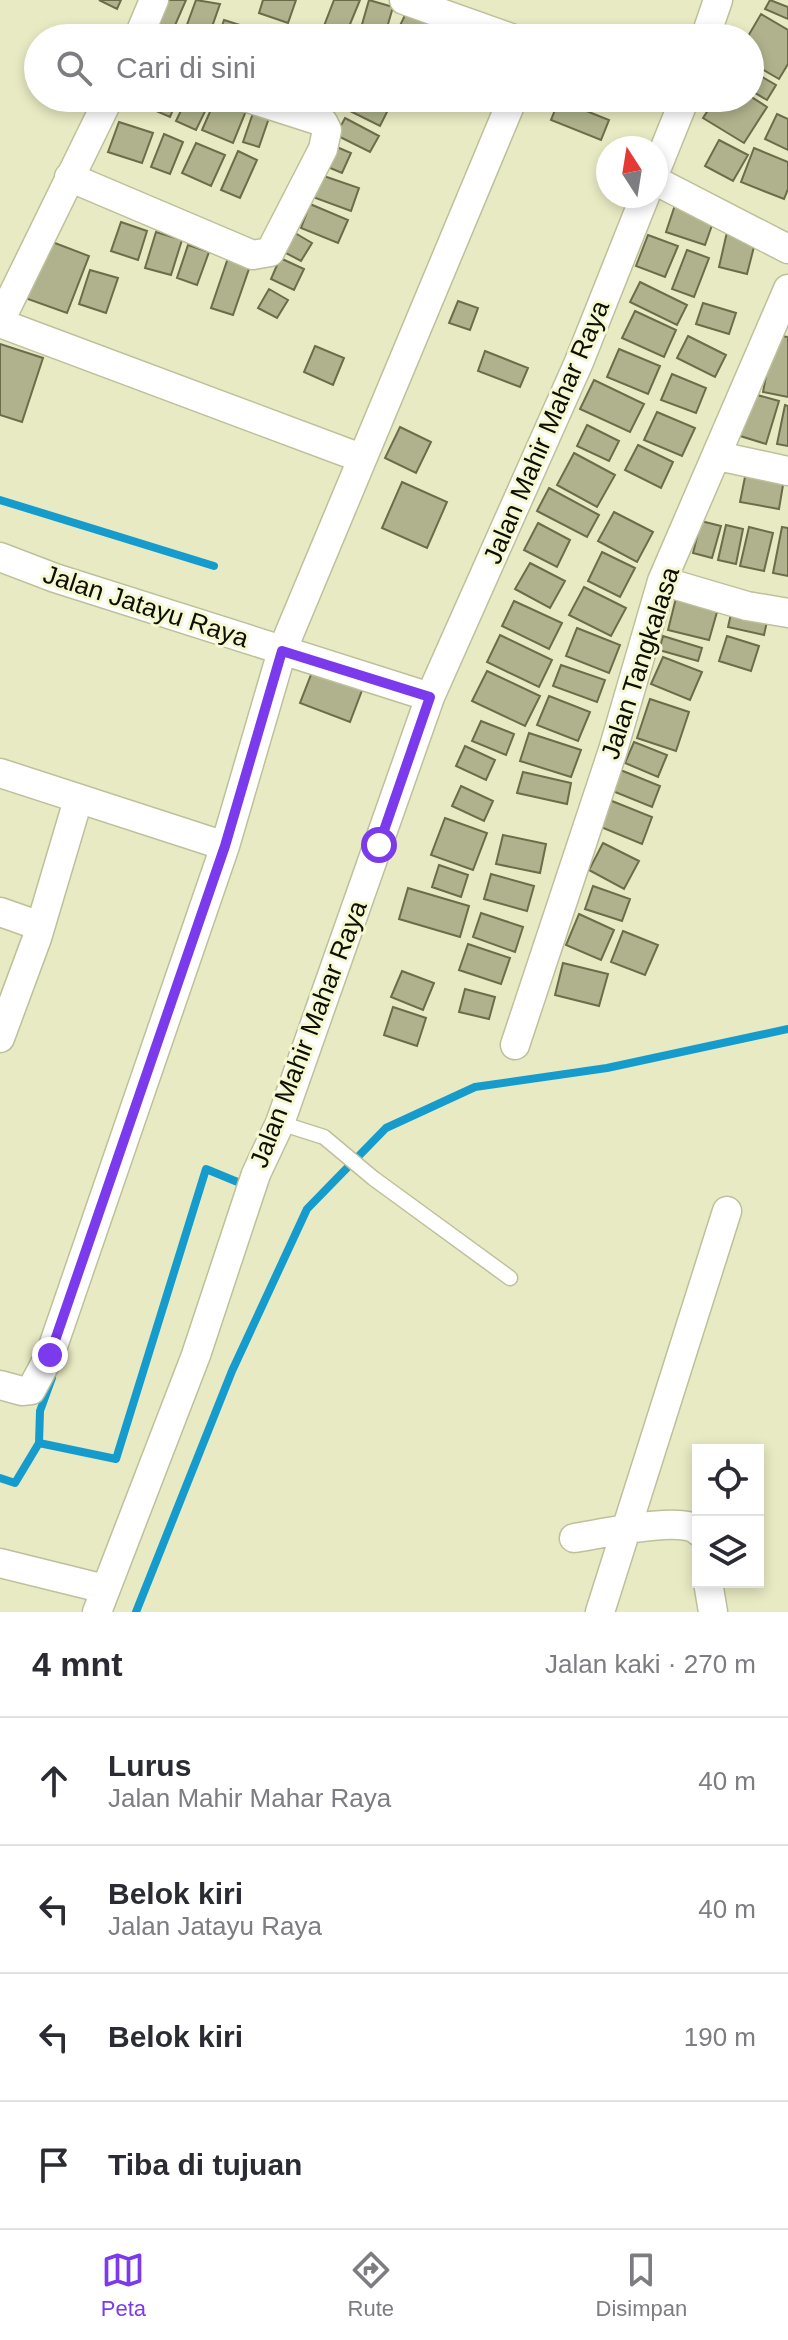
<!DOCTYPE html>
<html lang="id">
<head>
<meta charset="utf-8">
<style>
  body { margin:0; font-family:Arial,sans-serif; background:#f7f7f7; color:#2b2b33 }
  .controls { position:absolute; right:24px; bottom:24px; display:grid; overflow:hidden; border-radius:0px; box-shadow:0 4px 12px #0003 }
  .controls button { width:72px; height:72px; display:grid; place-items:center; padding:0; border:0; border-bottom:2px solid #e1e1e2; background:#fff; color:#2b2b33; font:40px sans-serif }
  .compass { position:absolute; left:596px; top:136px; width:72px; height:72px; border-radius:50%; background:#fff; box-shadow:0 4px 12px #0003; rotate:348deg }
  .stop { position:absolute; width:24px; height:24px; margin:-18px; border:6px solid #7c3aed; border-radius:50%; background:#fff }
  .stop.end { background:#7c3aed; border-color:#fff; box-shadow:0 2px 8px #0008 }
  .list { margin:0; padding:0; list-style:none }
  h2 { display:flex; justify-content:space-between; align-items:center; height:104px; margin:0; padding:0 32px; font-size:34px }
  h2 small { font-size:26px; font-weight:400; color:#7c7c81 }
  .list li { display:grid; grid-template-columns:52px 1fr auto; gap:24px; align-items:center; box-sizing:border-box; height:128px; padding:0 32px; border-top:2px solid #e1e1e2 }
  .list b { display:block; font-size:30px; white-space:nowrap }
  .list p { margin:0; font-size:26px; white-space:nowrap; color:#7c7c81 }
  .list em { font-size:26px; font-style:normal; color:#7c7c81 }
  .icon { flex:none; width:44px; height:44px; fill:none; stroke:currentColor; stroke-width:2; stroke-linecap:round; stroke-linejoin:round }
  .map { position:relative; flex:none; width:788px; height:1612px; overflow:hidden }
  .search { position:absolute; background:#fff; box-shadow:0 4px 12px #0003; left:24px; right:24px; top:24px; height:88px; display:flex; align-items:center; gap:20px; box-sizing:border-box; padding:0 28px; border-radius:44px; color:#7c7c81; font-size:30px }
  .sheet { height:616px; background:#fff }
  nav { display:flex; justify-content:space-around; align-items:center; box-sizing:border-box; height:112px; border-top:2px solid #e1e1e2; background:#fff; font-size:22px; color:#7c7c81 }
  nav a { display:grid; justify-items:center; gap:4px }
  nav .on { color:#7c3aed }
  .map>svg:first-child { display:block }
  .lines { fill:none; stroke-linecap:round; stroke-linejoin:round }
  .stream { stroke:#159bcc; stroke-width:8 }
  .building { fill:#afb28c; stroke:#6b6d4a; stroke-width:2 }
  .lane-casing { stroke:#bec09a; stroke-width:17 }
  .street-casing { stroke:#bec09a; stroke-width:31 }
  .lane { stroke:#fff; stroke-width:14 }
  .street { stroke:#fff; stroke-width:28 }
  .route { stroke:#7c3aed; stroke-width:10 }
  .labels { text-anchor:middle; stroke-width:6; stroke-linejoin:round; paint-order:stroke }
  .street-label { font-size:26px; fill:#0e0e03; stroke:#f5f8d0 }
</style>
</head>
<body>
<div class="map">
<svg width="788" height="1612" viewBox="0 0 788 1612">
  <rect width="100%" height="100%" fill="#e8eac3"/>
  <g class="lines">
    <!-- stream -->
    <path class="stream" d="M0 500 214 566
      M39 1443 40 1411 52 1378
      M0 1478 15 1483 39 1443 116 1459 206 1169 240 1183
      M136 1612 232 1371 307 1209 386 1128 475 1087 607 1068 788 1029"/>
  </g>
  <!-- building -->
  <path class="building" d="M99 0H121L117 9Z
    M159 0H186L173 30 150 20Z
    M196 0 220 4 208 38 184 33Z
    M263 0H296L288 23 259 13Z
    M334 0H360L346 34 324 26Z
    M369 0 393 7 384 38 359 35Z
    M770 0 788 7V19L765 9Z
    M406 13 434 26 428 38H394Z
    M761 14 788 30V64L779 79 750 62V38H747Z
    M224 20 246 27 242 38H218Z
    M254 29 274 35 273 38H251Z
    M750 70 776 85 767 100 750 90Z
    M750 96 767 107 744 143 703 118 716 98Z
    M151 98H178L170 117 147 107Z
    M187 98 211 99 196 130 176 121Z
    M216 98H228L248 106 233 143 202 130Z
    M354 98H374L390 106 380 126 348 110Z
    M559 100 609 120 601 140 551 120Z
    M253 113 269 118 259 147 243 142Z
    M777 114 788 119V150L765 139Z
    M345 118 379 136 370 152 336 135Z
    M119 122 153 133 142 163 108 152Z
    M164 134 183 142 170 174 151 167Z
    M719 140 748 155 733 181 705 166Z
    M196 143 225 155 211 186 182 173Z
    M332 145 351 153 342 173 323 165Z
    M754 148 788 162V189L784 199 741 182Z
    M238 151 257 160 240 198 221 190Z
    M318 174 359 188 351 211 310 196Z
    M676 202 716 214 705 245 666 232Z
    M310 204 348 220 338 243 301 228Z
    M121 222 147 231 138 260 111 251Z
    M156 232 182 240 171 275 145 268Z
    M727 232 756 239 747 274 719 267Z
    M295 233 312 243 301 261 284 252Z
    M648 235 678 246 665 277 636 266Z
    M47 240 89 256 67 313 25 298Z
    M188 245 209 252 197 285 177 278Z
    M687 250 709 258 694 297 672 289Z
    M229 255 251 263 233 315 211 308Z
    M280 258 304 269 294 290 271 279Z
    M90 270 118 278 106 313 79 304Z
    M640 282 687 305 677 325 630 302Z
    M269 289 288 300 277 318 258 308Z
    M458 301 478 308 470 330 449 323Z
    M703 303 736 313 729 334 696 324Z
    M635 311 676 330 664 357 622 338Z
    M774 335 788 337V397L763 392Z
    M688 336 726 355 715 377 677 358Z
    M0 344 43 358 22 422 0 415Z
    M315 346 344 358 333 385 304 372Z
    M619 349 660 366 648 394 607 377Z
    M485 351 528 368 520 387 478 371Z
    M672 374 706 388 696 413 661 400Z
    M594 380 644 404 630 432 580 409Z
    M750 393 779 401 766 444 737 435Z
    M785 405 788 406V446L777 444Z
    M657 412 695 428 682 456 644 440Z
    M587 425 619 441 609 461 577 446Z
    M400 427 431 442 416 473 385 458Z
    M638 445 673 462 661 488 625 470Z
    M574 453 615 475 597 507 557 485Z
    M746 472 784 479 779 509 740 502Z
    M402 482 447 502 427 548 382 528Z
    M549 488 599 515 587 537 537 511Z
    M614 512 653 532 637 562 598 541Z
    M701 521 721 526 712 558 693 553Z
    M538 523 570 540 557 567 524 550Z
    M726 525 743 529 736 564 718 560Z
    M749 527 773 533 764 571 740 566Z
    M782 527 788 528V576L773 573Z
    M602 552 635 568 620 597 588 581Z
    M530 563 565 581 550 608 515 589Z
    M584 587 626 608 611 636 569 615Z
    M677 594 719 605 709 640 668 630Z
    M514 601 562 623 549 649 502 626Z
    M733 605 769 612 764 635 728 627Z
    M577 628 620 645 609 673 566 656Z
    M500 635 552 660 539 687 487 662Z
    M663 636 702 648 698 661 659 650Z
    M727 636 759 646 751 671 719 661Z
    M663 657 702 672 690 700 651 684Z
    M561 665 605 680 597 702 553 686Z
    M314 667 364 685 350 722 300 703Z
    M487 671 540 696 525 726 472 701Z
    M549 696 590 712 578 741 537 725Z
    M650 699 689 712 676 751 637 738Z
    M481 721 514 734 506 755 472 741Z
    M529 733 581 750 571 777 520 761Z
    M634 742 667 755 658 777 625 763Z
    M465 746 495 760 486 780 456 766Z
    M618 769 660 786 652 807 610 790Z
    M523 772 571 783 567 804 517 793Z
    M461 786 493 801 484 821 452 806Z
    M607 799 652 817 642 844 596 825Z
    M445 818 487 833 473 870 431 855Z
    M503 835 546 844 540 873 496 864Z
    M603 843 639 861 624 889 589 870Z
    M439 865 468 875 461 897 432 887Z
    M491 874 534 886 527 911 484 899Z
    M593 886 630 899 622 921 585 909Z
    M408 888 469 906 460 937 399 919Z
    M481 913 523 927 515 952 473 937Z
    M579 914 614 930 601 960 566 945Z
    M623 931 658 945 645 975 611 962Z
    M468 944 510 958 501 984 459 970Z
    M563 963 608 974 599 1006 555 995Z
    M402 971 434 983 423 1010 391 997Z
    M465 989 495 997 489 1019 459 1012Z
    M393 1007 426 1018 417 1046 384 1035Z"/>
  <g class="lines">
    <!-- lane casing -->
    <g class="lane-casing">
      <path id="lane" d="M280 1123 324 1137 373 1178 510 1278"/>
    </g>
    <!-- street casing -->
    <g class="street-casing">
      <path id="street" d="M404 0 511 38
        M138 38 154 0
        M705 38 718 0
        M656 170 685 98
        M69 177 253 255 270 252 323 149 327 130 323 122 248 98
        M656 181 788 249
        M0 321 109 98
        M0 323 361 458
        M718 456 788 471
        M0 557 55 578 430 697
        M662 581 747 606 788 613
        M0 773 225 846
        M0 912 40 926
        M0 1038 37 938 78 800
        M515 1045 613 750 662 581 788 289
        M0 1385 22 1391 31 1390 50 1355 225 846 282 651 513 98
        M574 1538C596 1535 685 1515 698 1531
        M0 1563 105 1589
        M708 1582 713 1612
        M97 1612 196 1355 256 1174 280 1123 430 697 579 362 645 196
        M600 1612 727 1211"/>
    </g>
    <!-- lane -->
    <use href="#lane" class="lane"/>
    <!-- street -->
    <use href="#street" class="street"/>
  </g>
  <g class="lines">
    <!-- route -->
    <path class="route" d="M50 1355 225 846 282 651 430 697 379 845"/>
  </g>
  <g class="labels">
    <!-- street labels -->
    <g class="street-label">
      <text transform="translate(546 432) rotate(-67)" y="9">Jalan Mahir Mahar Raya</text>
      <text transform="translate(146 606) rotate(18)" y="9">Jalan Jatayu Raya</text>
      <text transform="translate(640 663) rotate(-72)" y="9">Jalan Tangkalasa</text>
      <text transform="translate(308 1034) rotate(-69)" y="9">Jalan Mahir Mahar Raya</text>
    </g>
  </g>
</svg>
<div class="controls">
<button><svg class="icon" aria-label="locate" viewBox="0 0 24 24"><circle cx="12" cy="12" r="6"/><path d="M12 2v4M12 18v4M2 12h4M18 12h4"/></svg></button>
<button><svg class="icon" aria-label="layers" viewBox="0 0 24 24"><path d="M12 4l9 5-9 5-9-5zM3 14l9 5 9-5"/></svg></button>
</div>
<svg class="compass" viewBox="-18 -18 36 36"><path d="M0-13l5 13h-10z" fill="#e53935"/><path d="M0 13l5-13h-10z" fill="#7c7c81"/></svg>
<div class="stop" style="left:379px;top:845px"></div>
<div class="stop end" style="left:50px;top:1355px"></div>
<div class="search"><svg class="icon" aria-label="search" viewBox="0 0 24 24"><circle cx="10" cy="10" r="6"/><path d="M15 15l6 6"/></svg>Cari di sini</div>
</div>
<section class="sheet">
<h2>4 mnt<small>Jalan kaki · 270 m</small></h2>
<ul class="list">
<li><svg class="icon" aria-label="ahead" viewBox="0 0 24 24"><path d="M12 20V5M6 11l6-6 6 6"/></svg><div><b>Lurus</b><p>Jalan Mahir Mahar Raya</p></div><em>40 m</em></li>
<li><svg class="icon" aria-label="left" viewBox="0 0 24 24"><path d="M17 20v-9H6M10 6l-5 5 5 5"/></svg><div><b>Belok kiri</b><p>Jalan Jatayu Raya</p></div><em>40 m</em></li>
<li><svg class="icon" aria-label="left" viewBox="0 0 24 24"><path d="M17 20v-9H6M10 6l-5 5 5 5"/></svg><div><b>Belok kiri</b></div><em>190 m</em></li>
<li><svg class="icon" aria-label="arrive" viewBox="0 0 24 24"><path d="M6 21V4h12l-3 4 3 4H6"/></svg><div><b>Tiba di tujuan</b></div></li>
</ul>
</section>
<nav>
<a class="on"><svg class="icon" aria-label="map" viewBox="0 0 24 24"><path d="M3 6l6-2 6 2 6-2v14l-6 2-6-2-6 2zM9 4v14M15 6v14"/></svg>Peta</a>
<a><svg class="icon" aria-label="directions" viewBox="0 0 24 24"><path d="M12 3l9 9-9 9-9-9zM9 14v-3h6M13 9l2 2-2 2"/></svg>Rute</a>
<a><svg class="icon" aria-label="saved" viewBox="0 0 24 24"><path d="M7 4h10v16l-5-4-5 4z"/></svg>Disimpan</a>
</nav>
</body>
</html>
